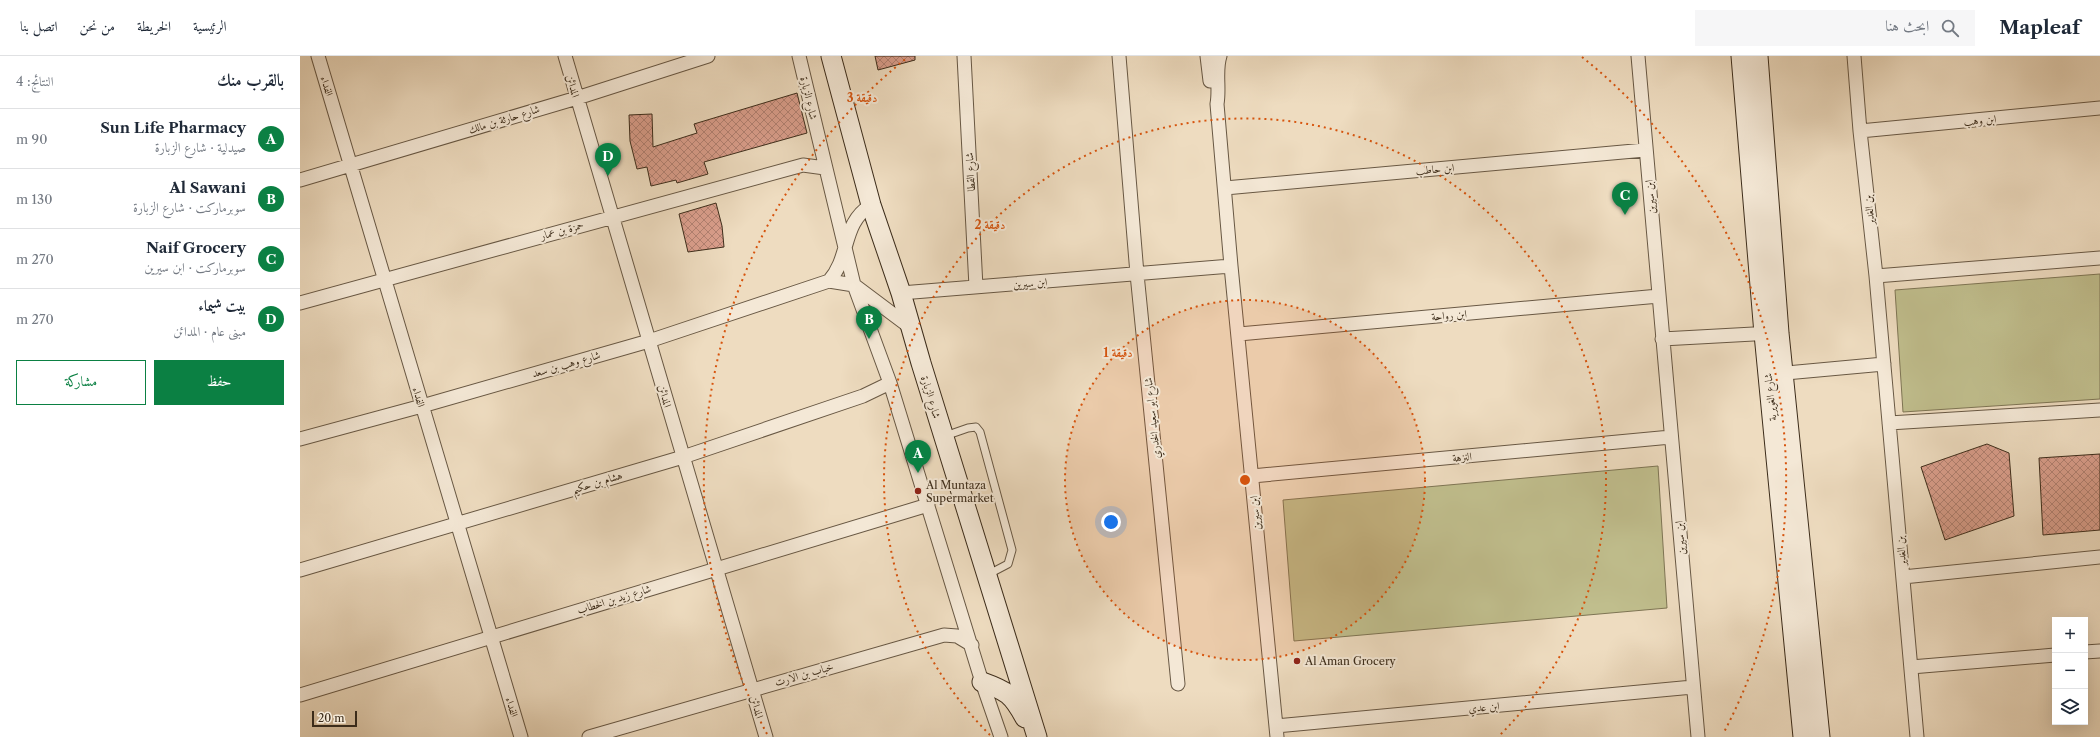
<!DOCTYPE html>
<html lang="ar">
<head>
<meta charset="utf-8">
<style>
  body { margin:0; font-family:"Libre Caslon Text",Amiri,serif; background:#f6f6f7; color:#1f2937; direction:rtl }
  .controls { position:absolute; right:12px; bottom:12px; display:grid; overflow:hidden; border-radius:0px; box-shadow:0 4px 16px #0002 }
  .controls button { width:36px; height:36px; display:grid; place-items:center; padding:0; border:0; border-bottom:1px solid #e0e1e3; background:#fff; color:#1f2937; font:20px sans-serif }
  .scale { position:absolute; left:12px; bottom:10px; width:45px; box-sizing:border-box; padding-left:4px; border:2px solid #3c2c1a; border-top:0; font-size:11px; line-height:14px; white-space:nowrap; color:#3c2c1a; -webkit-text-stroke:3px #f4e8d6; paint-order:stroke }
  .you { position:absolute; left:811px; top:466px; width:14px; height:14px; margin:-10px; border:3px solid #fff; border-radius:50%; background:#1a73e8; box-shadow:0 0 0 6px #1a73e833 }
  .badge { display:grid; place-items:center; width:26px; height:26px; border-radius:50%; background:#0b8043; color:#fff; font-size:13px; font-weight:700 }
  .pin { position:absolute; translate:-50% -33px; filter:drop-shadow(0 1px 2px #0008) }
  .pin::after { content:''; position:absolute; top:21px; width:14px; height:12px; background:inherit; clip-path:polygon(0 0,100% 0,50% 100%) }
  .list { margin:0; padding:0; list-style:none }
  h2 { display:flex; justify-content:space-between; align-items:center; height:52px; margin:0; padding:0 16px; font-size:17px }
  h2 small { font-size:13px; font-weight:400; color:#747a83 }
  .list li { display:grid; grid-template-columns:26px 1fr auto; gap:12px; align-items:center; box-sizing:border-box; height:60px; padding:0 16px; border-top:1px solid #e0e1e3 }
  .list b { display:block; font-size:15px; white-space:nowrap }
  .list p { margin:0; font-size:13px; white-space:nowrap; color:#747a83 }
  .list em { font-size:13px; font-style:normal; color:#747a83 }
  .actions { display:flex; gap:8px; padding:12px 16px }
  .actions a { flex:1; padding:9px 0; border:1px solid #0b8043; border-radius:0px; text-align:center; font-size:14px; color:#0b8043 }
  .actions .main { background:#0b8043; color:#fff }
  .icon { flex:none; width:22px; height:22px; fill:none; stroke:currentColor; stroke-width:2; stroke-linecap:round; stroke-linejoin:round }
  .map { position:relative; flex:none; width:1800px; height:681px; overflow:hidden; direction:ltr }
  header { display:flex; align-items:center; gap:24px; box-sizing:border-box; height:56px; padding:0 20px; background:#fff; border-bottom:1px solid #e0e1e3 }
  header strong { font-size:19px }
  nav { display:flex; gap:22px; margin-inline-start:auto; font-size:14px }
  .search { width:280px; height:36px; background:#f6f6f7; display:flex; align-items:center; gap:10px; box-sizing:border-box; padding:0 14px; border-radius:0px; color:#747a83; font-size:15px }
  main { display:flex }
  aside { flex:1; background:#fff }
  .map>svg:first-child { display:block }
  .green { fill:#c0be8d; stroke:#7e7554 }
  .building { fill:url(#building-cross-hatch); stroke:#3c2c1a }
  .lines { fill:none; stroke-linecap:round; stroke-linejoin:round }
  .lane-casing { stroke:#685844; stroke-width:9 }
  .street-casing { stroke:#685844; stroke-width:15 }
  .secondary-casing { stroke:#3c2c1a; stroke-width:21 }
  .lane { stroke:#f4e8d6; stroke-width:7 }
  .street { stroke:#f4e8d6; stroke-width:13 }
  .secondary { stroke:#f4e8d6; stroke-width:19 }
  .ring { fill:none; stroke:#d7540d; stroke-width:2; stroke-dasharray:2 4 }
  .poi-dot { fill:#8f2418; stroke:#f4e8d6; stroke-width:1.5 }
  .labels { text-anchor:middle; stroke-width:4; stroke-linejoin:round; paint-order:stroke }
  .street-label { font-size:11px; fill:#3c2c1a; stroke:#f4e8d6 }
  .poi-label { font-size:11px; fill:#3c2c1a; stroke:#f4e8d6; text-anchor:start }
  .centre { fill:#d7540d; stroke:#f4e8d6; stroke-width:2 }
  .ring-label { font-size:12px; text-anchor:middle; font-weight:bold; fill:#d7540d; stroke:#f4e8d6; stroke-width:4; stroke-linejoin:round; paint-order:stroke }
</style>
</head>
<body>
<header>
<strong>Mapleaf</strong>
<div class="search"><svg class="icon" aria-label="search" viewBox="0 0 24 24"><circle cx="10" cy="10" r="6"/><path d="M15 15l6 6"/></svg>ابحث هنا</div>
<nav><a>الرئيسية</a><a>الخريطة</a><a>من نحن</a><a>اتصل بنا</a></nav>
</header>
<main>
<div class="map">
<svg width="1800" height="681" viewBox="0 0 1800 681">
  <defs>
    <pattern id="building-cross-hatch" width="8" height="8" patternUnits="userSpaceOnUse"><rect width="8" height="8" fill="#da9e8c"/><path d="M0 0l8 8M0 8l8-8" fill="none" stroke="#b28172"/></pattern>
  </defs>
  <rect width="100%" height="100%" fill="#eedcc0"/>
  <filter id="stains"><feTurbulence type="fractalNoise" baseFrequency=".005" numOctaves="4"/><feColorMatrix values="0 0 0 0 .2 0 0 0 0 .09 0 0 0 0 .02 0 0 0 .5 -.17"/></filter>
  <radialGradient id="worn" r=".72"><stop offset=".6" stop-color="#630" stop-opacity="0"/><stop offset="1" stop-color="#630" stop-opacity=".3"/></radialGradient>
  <!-- green -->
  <path class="green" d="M1800 218V343L1603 356 1595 234Z
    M1358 410 1367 552 994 585 983 444Z"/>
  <!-- building -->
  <path class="building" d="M575 0H615V4L578 14Z
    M497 37 507 77 404 106 408 118 377 127 376 124 351 130 347 111 337 113 330 85 329 59 352 58 353 91 397 77 394 68Z
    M416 147 422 170 424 191 388 196 379 158Z
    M1687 388 1709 397 1714 460 1645 484 1621 411Z
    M1800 398V474L1743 479 1739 402Z"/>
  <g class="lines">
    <!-- lane casing -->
    <g class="lane-casing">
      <path id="lane" d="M645 380 668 372 676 371 680 376 712 494 708 508 687 519"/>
    </g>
    <!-- street casing -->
    <g class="street-casing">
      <path id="street" d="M18 0 221 681
        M265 0 466 681
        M499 0 554 229 590 327 682 626 701 681
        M664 0 676 231
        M819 0 837 218 878 628
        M907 0 910 25
        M920 0C915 15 920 32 917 48L931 210 977 681
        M1338 0 1398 681
        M1554 0 1560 75 1576 220 1617 681
        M1560 75 1800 52
        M0 124 277 42 408 0
        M925 132 1345 94
        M1576 220 1800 202
        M529 225C551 200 541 168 571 149
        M601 237 931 210
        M0 247 503 109 525 112
        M939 278 1359 240
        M1362 283 1472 277
        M1476 318 1584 308
        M1589 367 1800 354
        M0 383 122 350 349 285 529 225 554 229 610 271
        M952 420 1371 381
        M0 514 383 401 563 340 590 327
        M1603 521 1800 501
        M1785 596 1800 595
        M1611 611 1755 599
        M0 639 628 449
        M976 670 1393 631
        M289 681 644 579 657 580 672 589"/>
    </g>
    <!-- secondary casing -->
    <g class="secondary-casing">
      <path id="secondary" d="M531 0 571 149 601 237 621 307 737 681
        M1441 0 1464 278 1503 681
        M1458 0 1479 277 1520 681
        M682 626C707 635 712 638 725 662"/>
    </g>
    <!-- lane -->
    <use href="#lane" class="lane"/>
    <!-- street -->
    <use href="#street" class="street"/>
    <!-- secondary -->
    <use href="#secondary" class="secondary"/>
  </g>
  <!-- distance rings -->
  <circle cx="945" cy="424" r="180" fill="#d7540d" fill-opacity=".12"/>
  <g class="ring">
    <circle cx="945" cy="424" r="180"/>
    <path d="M690 679A361 361 0 1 1 1200 679"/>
    <path d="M467 678A541 541 0 0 1 608 1M1282 1A541 541 0 0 1 1423 678"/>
  </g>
  <!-- markers -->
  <g class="poi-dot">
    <circle cx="618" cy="435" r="4"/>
    <circle cx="997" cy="605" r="4"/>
  </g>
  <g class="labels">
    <!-- street labels -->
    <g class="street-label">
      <text transform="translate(27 30) rotate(73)" y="4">الفداء</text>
      <text transform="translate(273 30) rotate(74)" y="4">المدائن</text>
      <text transform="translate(509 42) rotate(77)" y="4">شارع الزبارة</text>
      <text transform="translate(204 63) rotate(-17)" y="4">شارع حارثة بن مالك</text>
      <text transform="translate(1680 64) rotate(-5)" y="4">ابن وهب</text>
      <text transform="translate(1135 113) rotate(-5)" y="4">ابن حاطب</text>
      <text transform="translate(670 116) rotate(-93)" y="4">شارع القطا</text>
      <text transform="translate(1350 141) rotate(-95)" y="4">ابن سيرين</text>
      <text transform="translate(1569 154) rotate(-96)" y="4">بن الغدير</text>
      <text transform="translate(262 174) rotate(-15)" y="4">حمزة بن عمار</text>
      <text transform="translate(730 227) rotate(-5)" y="4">ابن سيرين</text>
      <text transform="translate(1149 259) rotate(-5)" y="4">ابن رواحة</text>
      <text transform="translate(266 308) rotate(-16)" y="4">شارع وهب بن سعد</text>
      <text transform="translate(365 340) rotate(74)" y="4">المدائن</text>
      <text transform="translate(119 341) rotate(74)" y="4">الفداء</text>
      <text transform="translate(631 341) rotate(73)" y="4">شارع الزبارة</text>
      <text transform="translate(1470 341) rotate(-96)" y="4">شارع الغويرية</text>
      <text transform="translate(852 362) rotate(-96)" y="4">شارع ابو سعيد الخدري</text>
      <text transform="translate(1162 401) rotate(-5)" y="4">النزهة</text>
      <text transform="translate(297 426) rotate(-17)" y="4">هشام بن حكيم</text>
      <text transform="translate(955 457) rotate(-96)" y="4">ابن سيرين</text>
      <text transform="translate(1380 482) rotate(-95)" y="4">ابن سيرين</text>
      <text transform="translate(1601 495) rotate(-95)" y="4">بن الغدير</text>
      <text transform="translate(314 543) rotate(-17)" y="4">شارع زيد بن الخطاب</text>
      <text transform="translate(504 618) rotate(-16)" y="4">خباب بن الارت</text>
      <text transform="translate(212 651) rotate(73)" y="4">الفداء</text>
      <text transform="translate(457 651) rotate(74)" y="4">المدائن</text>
      <text transform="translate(1184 651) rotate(-5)" y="4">ابن عدي</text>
    </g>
    <!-- poi labels -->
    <g class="poi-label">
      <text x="626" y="433">Al Muntaza<tspan x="626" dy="13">Supermarket</tspan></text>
      <text x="1005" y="609">Al Aman Grocery</text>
    </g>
  </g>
  <circle cx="945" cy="424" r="6" class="centre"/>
  <g class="ring-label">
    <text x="562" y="46">3 دقيقة</text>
    <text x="690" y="173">2 دقيقة</text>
    <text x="818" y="301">1 دقيقة</text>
  </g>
  <rect width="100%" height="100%" filter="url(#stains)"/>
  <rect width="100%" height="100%" fill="url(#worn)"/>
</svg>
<div class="controls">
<button>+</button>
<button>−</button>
<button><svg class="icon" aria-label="layers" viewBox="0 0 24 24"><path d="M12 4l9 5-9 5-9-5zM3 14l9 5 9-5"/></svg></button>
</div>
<div class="scale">20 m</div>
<div class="you"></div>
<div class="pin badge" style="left:618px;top:417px">A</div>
<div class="pin badge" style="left:569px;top:283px">B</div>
<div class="pin badge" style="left:1325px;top:159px">C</div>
<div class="pin badge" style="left:308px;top:120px">D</div>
</div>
<aside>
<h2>بالقرب منك<small>النتائج: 4</small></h2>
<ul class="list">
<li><span class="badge">A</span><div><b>Sun Life Pharmacy</b><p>صيدلية · شارع الزبارة</p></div><em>90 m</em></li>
<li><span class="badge">B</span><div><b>Al Sawani</b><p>سوبرماركت · شارع الزبارة</p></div><em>130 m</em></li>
<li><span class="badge">C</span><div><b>Naif Grocery</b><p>سوبرماركت · ابن سيرين</p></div><em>270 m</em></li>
<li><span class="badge">D</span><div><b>بيت شيماء</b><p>مبنى عام · المدائن</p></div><em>270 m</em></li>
</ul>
<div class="actions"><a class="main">حفظ</a><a>مشاركة</a></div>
</aside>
</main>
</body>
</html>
